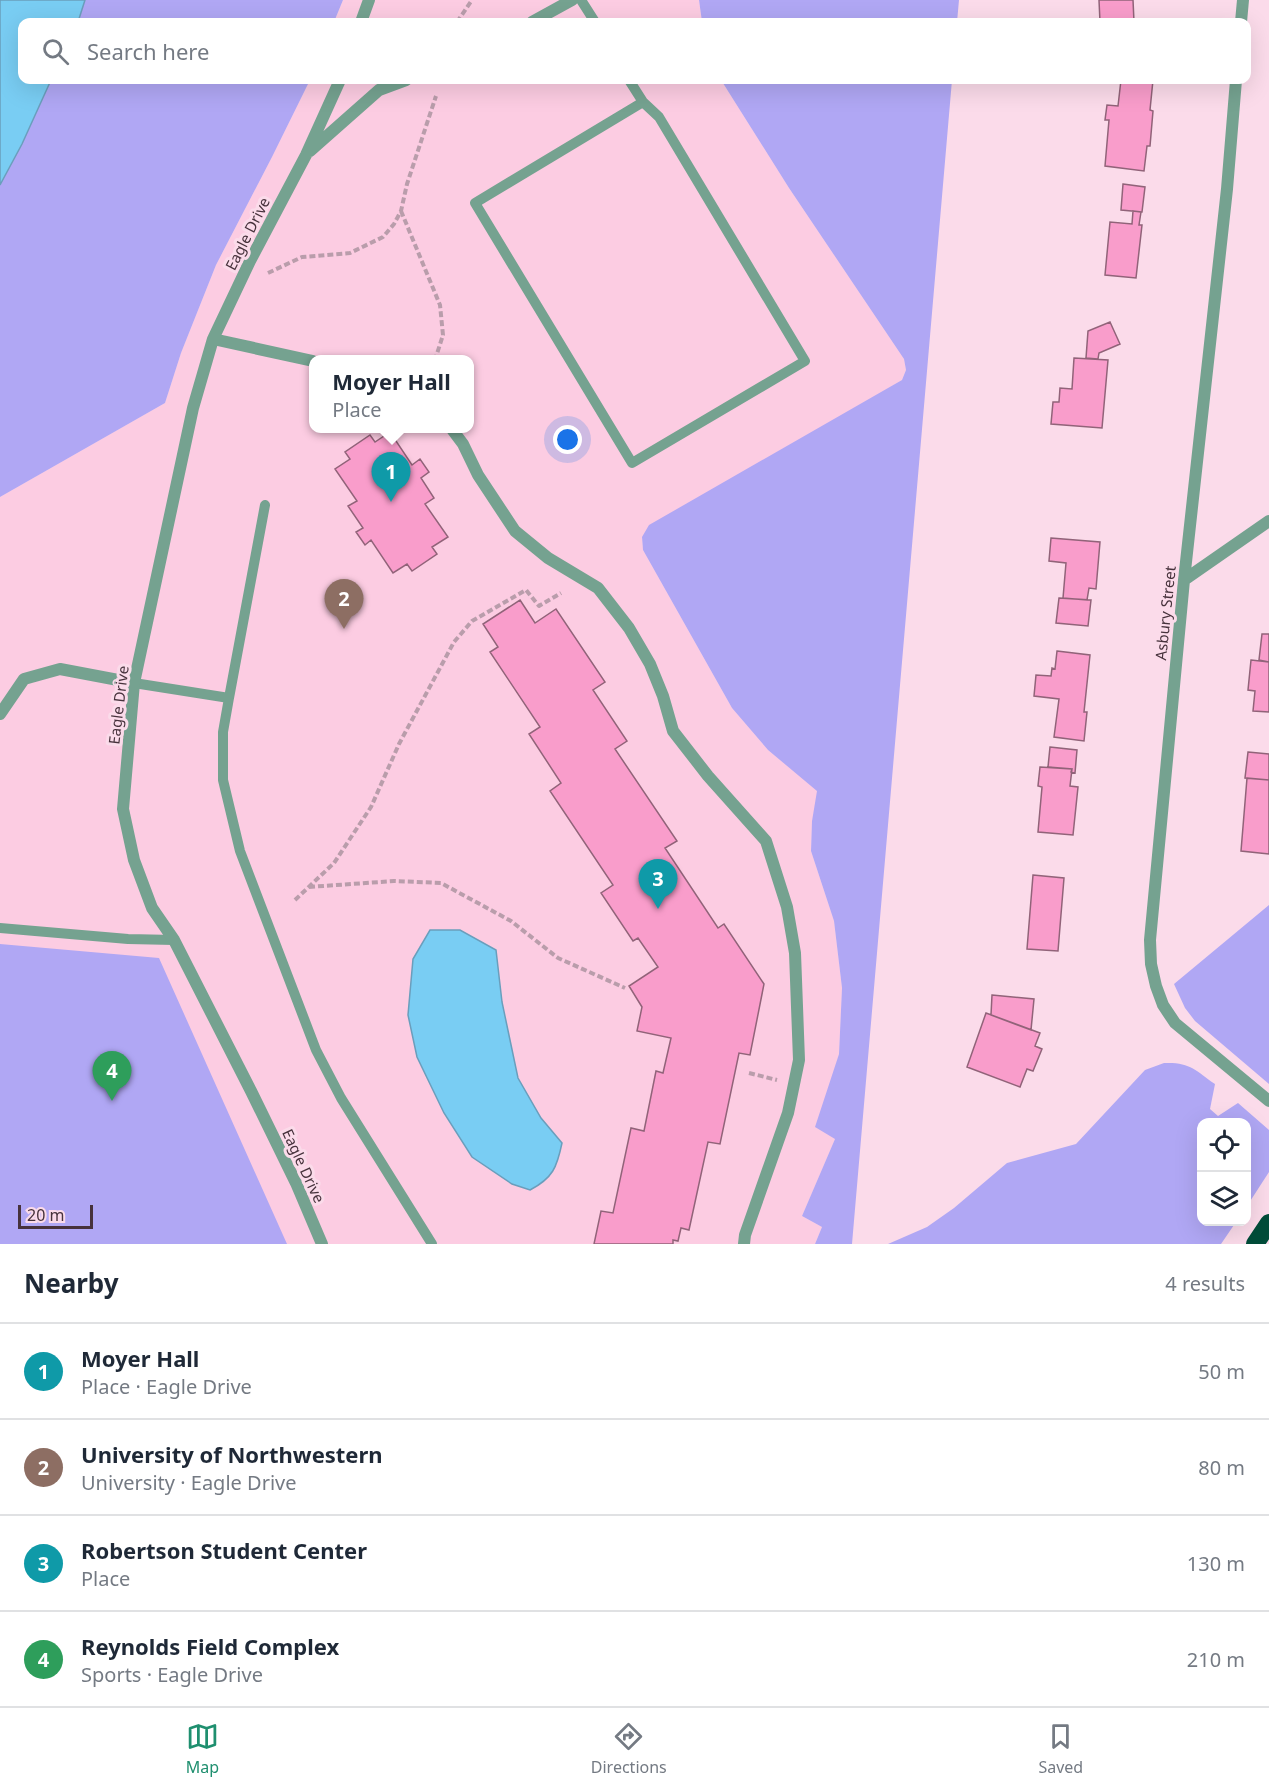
<!DOCTYPE html>
<html lang="en">
<head>
<meta charset="utf-8">
<style>
  body { margin:0; font-family:"Noto Sans",sans-serif; background:#f2f2f3; color:#1f2937 }
  .controls { position:absolute; right:18px; bottom:18px; display:grid; overflow:hidden; border-radius:12px; box-shadow:0 6px 24px #0002 }
  .controls button { width:54px; height:54px; display:grid; place-items:center; padding:0; border:0; border-bottom:2px solid #e0e1e3; background:#fff; color:#1f2937; font:30px sans-serif }
  .scale { position:absolute; left:18px; bottom:15px; width:75px; box-sizing:border-box; padding-left:6px; border:3px solid #47323c; border-top:0; font-size:16px; line-height:21px; white-space:nowrap; color:#47323c; -webkit-text-stroke:4px #fbdbea; paint-order:stroke }
  .you { position:absolute; left:568px; top:440px; width:21px; height:21px; margin:-15px; border:4px solid #fff; border-radius:50%; background:#1a73e8; box-shadow:0 0 0 9px #1a73e833 }
  .badge { display:grid; place-items:center; width:39px; height:39px; border-radius:50%; background:#1f8f6f; color:#fff; font-size:20px; font-weight:700 }
  .pin { position:absolute; translate:-50% -50px; filter:drop-shadow(0 2px 3px #0008) }
  .pin::after { content:''; position:absolute; top:32px; width:21px; height:18px; background:inherit; clip-path:polygon(0 0,100% 0,50% 100%) }
  .popup { position:absolute; left:309px; top:355px; width:165px; height:78px; box-sizing:border-box; display:grid; place-content:center; border-radius:12px; background:#fff; filter:drop-shadow(0 2px 4px #0005); font-size:20px; white-space:nowrap; color:#747a83 }
  .popup b { font-size:22px; color:#1f2937 }
  .popup::after { content:''; position:absolute; left:50%; top:100%; margin-left:-12px; border:12px solid transparent; border-top-color:#fff }
  .list { margin:0; padding:0; list-style:none }
  h2 { display:flex; justify-content:space-between; align-items:center; height:78px; margin:0; padding:0 24px; font-size:26px }
  h2 small { font-size:20px; font-weight:400; color:#747a83 }
  .list li { display:grid; grid-template-columns:39px 1fr auto; gap:18px; align-items:center; box-sizing:border-box; height:96px; padding:0 24px; border-top:2px solid #e0e1e3 }
  .list b { display:block; font-size:22px; white-space:nowrap }
  .list p { margin:0; font-size:20px; white-space:nowrap; color:#747a83 }
  .list em { font-size:20px; font-style:normal; color:#747a83 }
  .icon { flex:none; width:33px; height:33px; fill:none; stroke:currentColor; stroke-width:2; stroke-linecap:round; stroke-linejoin:round }
  .map { position:relative; flex:none; width:1269px; height:1244px; overflow:hidden }
  .search { position:absolute; background:#fff; box-shadow:0 6px 24px #0002; left:18px; right:18px; top:18px; height:66px; display:flex; align-items:center; gap:15px; box-sizing:border-box; padding:0 21px; border-radius:12px; color:#747a83; font-size:22px }
  .sheet { height:462px; background:#fff }
  nav { display:flex; justify-content:space-around; align-items:center; box-sizing:border-box; height:84px; border-top:2px solid #e0e1e3; background:#fff; font-size:16px; color:#747a83 }
  nav a { display:grid; justify-items:center; gap:3px }
  nav .on { color:#1f8f6f }
  .map>svg:first-child { display:block }
  .built { fill:#fccce2; fill-rule:evenodd }
  .green { fill:#b0a7f4 }
  .water { fill:#79cdf3; stroke:#6a9ebc; stroke-width:1.5 }
  .building { fill:#f99dcb; stroke:#916379; stroke-width:1.5 }
  .lines { fill:none; stroke-linecap:round; stroke-linejoin:round }
  .path { stroke:#b99dab; stroke-width:4; stroke-dasharray:6 3; stroke-linecap:butt }
  .lane { stroke:#75a290; stroke-width:10 }
  .street { stroke:#75a290; stroke-width:12 }
  .highway { stroke:#014c39; stroke-width:18 }
  .labels { text-anchor:middle; stroke-width:6; stroke-linejoin:round; paint-order:stroke }
  .street-label { font-size:15px; fill:#47323c; stroke:#fbdbea }
</style>
</head>
<body>
<div class="map">
<svg width="1269" height="1244" viewBox="0 0 1269 1244">
  <rect width="100%" height="100%" fill="#fbdbea"/>
  <!-- built -->
  <path class="built" d="M343 0H699L702 22H334Z
    M310 80H721L789 188 904 359 906 370 902 380 642 537 643 550 732 708 768 750 818 791 812 821 811 851 834 921 842 988 839 1054 830 1086 835 1139 802 1216 822 1227 815 1244H0V497L165 403 181 353 216 265 272 157ZM313 360H469V428H313Z"/>
  <!-- green -->
  <path class="green" d="M85 0H343L334 22H78Z
    M699 0H959L957 22H702Z
    M51 80H310L272 157 216 265 181 353 165 403 0 497V185L22 144Z
    M721 80H952L852 1244H815L822 1227 802 1216 835 1139 815 1127 839 1054 842 988 834 921 811 851 812 821 817 791 768 750 732 708 643 550 642 537 649 525 902 380 906 370 904 359 789 188Z
    M1269 905V1084L1195 1021 1185 1008 1174 984Z
    M0 944 159 958 287 1244H0Z
    M1164 1063C1190 1062 1195 1070 1215 1084L1210 1109 1218 1116 1238 1103 1269 1130V1172L1247 1206 1246 1122H1202V1222H1236L1221 1244H888L927 1227 954 1208 1007 1163 1076 1144 1145 1070Z"/>
  <!-- water -->
  <path class="water" d="M0 0H85L78 22H22V80H51L22 144 0 185Z
    M430 930H460L496 950 502 1002 518 1078 541 1118 562 1143C557 1167 553 1178 530 1190L512 1184 472 1157 444 1113 417 1057 408 1015 413 959Z"/>
  <!-- building -->
  <path class="building" d="M1099 0H1133L1134 22H1100Z
    M1121 80H1153L1150 110 1153 111 1150 146H1147L1144 171 1105 166 1109 120H1105L1107 105 1118 106Z
    M1123 184 1145 187 1142 212 1121 210Z
    M1133 211 1141 212 1139 225H1142L1136 278 1105 275 1110 222 1132 224Z
    M1110 322 1120 344 1099 353 1098 359 1086 358 1088 331Z
    M1074 358 1108 360 1102 428 1051 424 1053 402H1059L1060 388 1072 389Z
    M390 432 412 465 420 459 429 472 421 478 434 498 425 504 448 537 432 547 437 554 412 571 407 564 393 573 371 540 365 545 356 532 363 528 348 506 357 501 335 469 350 459 345 452 370 435 375 442Z
    M1051 538 1100 542 1096 589 1089 588 1087 600 1063 598 1066 563 1049 561Z
    M1059 598 1091 600 1088 626 1056 623Z
    M520 600 535 623 556 609 605 682 593 690 627 741 615 749 677 841 665 848 718 928 724 924 764 984 750 1055 739 1053 720 1144 708 1142 689 1230 681 1228 678 1241 673 1240V1244H594L601 1211 613 1213 631 1128 644 1131 656 1071 663 1073 671 1038 637 1031 642 1007 629 986 658 967 638 938 633 941 601 893 613 885 550 791 561 783 529 734 540 727 490 652 498 647 483 624Z
    M1262 634H1269V662L1259 660Z
    M1057 651 1090 655 1084 712H1087L1084 741 1054 737 1059 699 1034 696 1036 675 1051 676 1052 668 1055 669Z
    M1251 660 1269 662V712L1253 711 1255 691 1248 690Z
    M1050 747 1077 750 1075 773 1071 772 1072 769 1048 767Z
    M1248 752 1269 754V780L1245 778Z
    M1040 767 1072 769 1070 786 1078 787 1073 835 1038 832 1042 787 1038 786Z
    M1247 778 1269 780V854L1241 851Z
    M1033 875 1064 878 1058 951 1027 949Z
    M992 995 1034 999 1031 1030 991 1015Z
    M986 1013 1040 1033 1035 1046 1042 1049 1033 1071 1027 1069 1020 1087 967 1067Z"/>
  <g class="lines">
    <!-- path -->
    <path class="path" d="M457 22 472 0
      M401 211 440 305 443 335 435 360
      M268 273 302 257 350 253 383 237 394 224 401 211 407 184 436 96
      M309 887 394 881 441 883 511 921 558 958 625 988
      M295 900 334 863 371 807 399 744 454 642 472 621 526 590 539 606 561 593
      M749 1073 777 1080"/>
    <!-- lane -->
    <path class="lane" d="M581 0 595 22
      M629 80 643 102 659 117 805 361 632 463 475 203 643 102
      M134 683 229 698 265 505
      M229 698 223 732V780L240 851 316 1050 341 1098 432 1244
      M0 928 128 939 174 940"/>
    <!-- street -->
    <path class="street" d="M361 22 369 0
      M532 22 572 0
      M1241 22 1243 0
      M1236 80 1227 189 1184 580 1150 940 1151 964 1156 986 1163 1005 1175 1023 1269 1101
      M310 151 379 90 406 80
      M213 339 313 361
      M451 428 463 444 478 475 515 531 548 558 598 588 629 628 650 664 663 696 673 731 708 776 766 841 787 907 795 953 799 1060 788 1113 745 1235 744 1244
      M1184 580 1269 521
      M0 714 24 679 60 669 134 683
      M322 1244 296 1183 251 1091 174 940 152 908 134 860 123 809 134 683 193 408 213 339 250 261 306 155 340 80"/>
    <!-- highway -->
    <path class="highway" d="M1255 1244 1269 1223"/>
  </g>
  <g class="labels">
    <!-- street labels -->
    <g class="street-label">
      <text transform="translate(248 234) rotate(-63)" y="5">Eagle Drive</text>
      <text transform="translate(1166 613) rotate(-84)" y="5">Asbury Street</text>
      <text transform="translate(119 705) rotate(-83)" y="5">Eagle Drive</text>
      <text transform="translate(303 1166) rotate(65)" y="5">Eagle Drive</text>
    </g>
  </g>
</svg>
<div class="controls">
<button><svg class="icon" aria-label="locate" viewBox="0 0 24 24"><circle cx="12" cy="12" r="6"/><path d="M12 2v4M12 18v4M2 12h4M18 12h4"/></svg></button>
<button><svg class="icon" aria-label="layers" viewBox="0 0 24 24"><path d="M12 4l9 5-9 5-9-5zM3 14l9 5 9-5"/></svg></button>
</div>
<div class="scale">20 m</div>
<div class="you"></div>
<div class="pin badge" style="left:391px;top:502px;background:#0f9aa8">1</div>
<div class="popup"><b>Moyer Hall</b>Place</div>
<div class="pin badge" style="left:344px;top:629px;background:#8d6e63">2</div>
<div class="pin badge" style="left:658px;top:909px;background:#0f9aa8">3</div>
<div class="pin badge" style="left:112px;top:1101px;background:#2e9e5b">4</div>
<div class="search"><svg class="icon" aria-label="search" viewBox="0 0 24 24"><circle cx="10" cy="10" r="6"/><path d="M15 15l6 6"/></svg>Search here</div>
</div>
<section class="sheet">
<h2>Nearby<small>4 results</small></h2>
<ul class="list">
<li><span class="badge" style="background:#0f9aa8">1</span><div><b>Moyer Hall</b><p>Place · Eagle Drive</p></div><em>50 m</em></li>
<li><span class="badge" style="background:#8d6e63">2</span><div><b>University of Northwestern</b><p>University · Eagle Drive</p></div><em>80 m</em></li>
<li><span class="badge" style="background:#0f9aa8">3</span><div><b>Robertson Student Center</b><p>Place</p></div><em>130 m</em></li>
<li><span class="badge" style="background:#2e9e5b">4</span><div><b>Reynolds Field Complex</b><p>Sports · Eagle Drive</p></div><em>210 m</em></li>
</ul>
</section>
<nav>
<a class="on"><svg class="icon" aria-label="map" viewBox="0 0 24 24"><path d="M3 6l6-2 6 2 6-2v14l-6 2-6-2-6 2zM9 4v14M15 6v14"/></svg>Map</a>
<a><svg class="icon" aria-label="directions" viewBox="0 0 24 24"><path d="M12 3l9 9-9 9-9-9zM9 14v-3h6M13 9l2 2-2 2"/></svg>Directions</a>
<a><svg class="icon" aria-label="saved" viewBox="0 0 24 24"><path d="M7 4h10v16l-5-4-5 4z"/></svg>Saved</a>
</nav>
</body>
</html>
